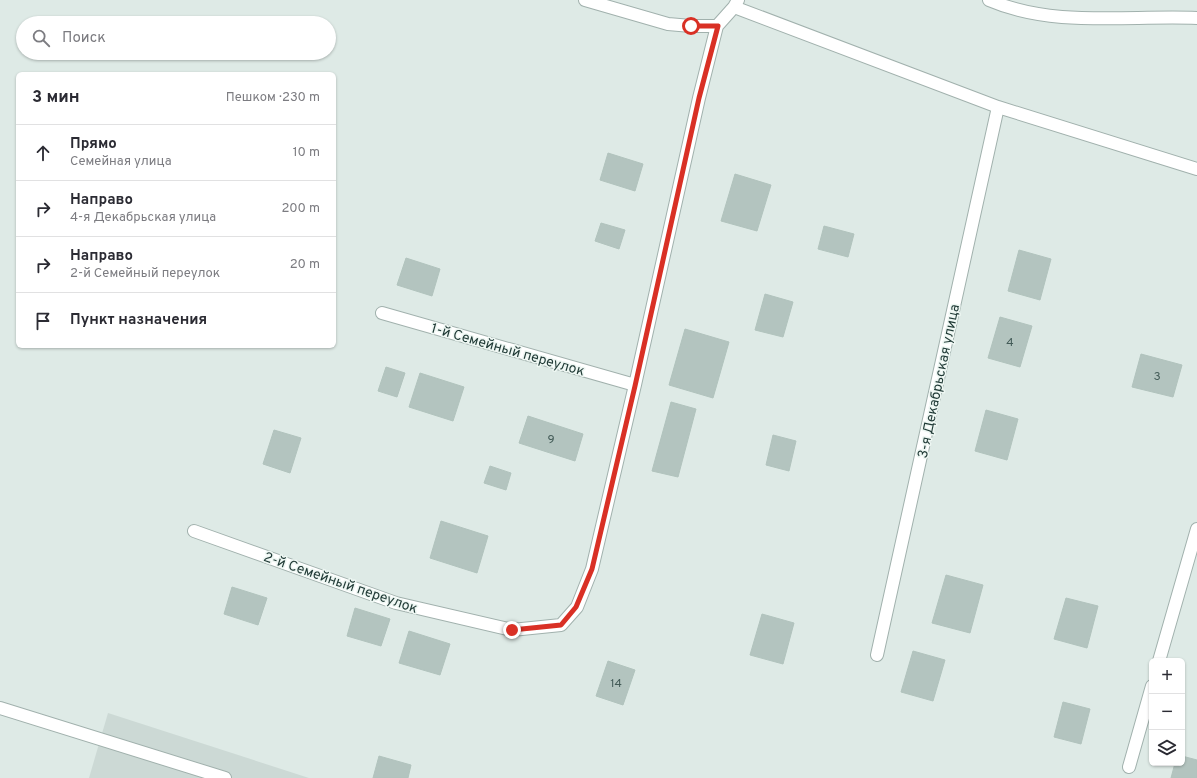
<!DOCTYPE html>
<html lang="ru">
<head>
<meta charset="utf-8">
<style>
  body { margin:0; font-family:Overpass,sans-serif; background:#f7f7f7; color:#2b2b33 }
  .controls { position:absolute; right:12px; bottom:12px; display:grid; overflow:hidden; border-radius:6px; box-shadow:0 1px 3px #0004 }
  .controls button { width:36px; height:36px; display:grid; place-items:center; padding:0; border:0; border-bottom:1px solid #e1e1e2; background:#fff; color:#2b2b33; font:20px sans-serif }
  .stop { position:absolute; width:12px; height:12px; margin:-9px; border:3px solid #d93025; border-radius:50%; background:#fff }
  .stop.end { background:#d93025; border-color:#fff; box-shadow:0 1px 4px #0008 }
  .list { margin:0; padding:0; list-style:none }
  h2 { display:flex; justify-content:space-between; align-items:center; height:52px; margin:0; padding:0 16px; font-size:17px }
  h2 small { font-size:13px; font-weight:400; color:#7c7c81 }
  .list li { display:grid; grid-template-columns:26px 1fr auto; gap:12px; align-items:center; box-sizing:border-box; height:56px; padding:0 16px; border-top:1px solid #e1e1e2 }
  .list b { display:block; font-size:15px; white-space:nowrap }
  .list p { margin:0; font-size:13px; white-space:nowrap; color:#7c7c81 }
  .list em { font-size:13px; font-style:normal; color:#7c7c81 }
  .icon { flex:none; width:22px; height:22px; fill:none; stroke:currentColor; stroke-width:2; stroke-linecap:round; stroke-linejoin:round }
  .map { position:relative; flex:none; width:1197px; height:778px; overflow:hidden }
  .search { position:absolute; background:#fff; box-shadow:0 1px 3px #0004; left:16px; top:16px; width:320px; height:44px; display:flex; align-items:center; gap:10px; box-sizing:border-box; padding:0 14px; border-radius:22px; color:#7c7c81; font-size:15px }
  .panel { position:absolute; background:#fff; box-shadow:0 1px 3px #0004; left:16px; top:72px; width:320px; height:276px; border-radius:6px }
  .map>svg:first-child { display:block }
  .built { fill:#ccd9d5 }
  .building { fill:#b3c4bf; stroke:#b1c3bd }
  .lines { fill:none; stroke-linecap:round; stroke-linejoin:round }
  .minor-casing { stroke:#a1b1ad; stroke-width:14 }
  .minor { stroke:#fff; stroke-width:12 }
  .route { stroke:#d93025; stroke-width:5 }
  .labels { text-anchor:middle; stroke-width:3; stroke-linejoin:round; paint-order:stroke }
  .number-label { font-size:12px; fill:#445c58 }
  .street-label { font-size:14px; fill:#1f3935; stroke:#eef7f3 }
</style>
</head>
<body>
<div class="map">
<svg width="1197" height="778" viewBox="0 0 1197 778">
  <rect width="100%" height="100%" fill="#deeae6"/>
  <!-- built -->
  <path class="built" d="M108 713 309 778H89Z"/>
  <!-- building -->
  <path class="building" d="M608 153 643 164 635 191 600 180Z
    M735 174 771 185 757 231 721 221Z
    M601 223 625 230 619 249 595 241Z
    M824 226 854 234 848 257 818 249Z
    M1019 250 1051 259 1040 300 1008 291Z
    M406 258 440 269 432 296 397 285Z
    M765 294 793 302 783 337 755 330Z
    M1000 317 1032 326 1020 367 988 358Z
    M685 329 729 342 713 398 669 385Z
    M1141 354 1182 365 1173 397 1132 387Z
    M386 367 405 373 397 397 378 391Z
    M420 373 464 387 453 421 409 407Z
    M671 402 696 409 678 477 652 471Z
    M986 410 1018 419 1007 460 975 451Z
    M528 416 583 434 575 461 519 443Z
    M274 430 301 438 290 473 263 464Z
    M773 435 796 441 789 471 766 465Z
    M490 466 511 473 506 490 484 483Z
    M441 521 488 536 477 573 430 558Z
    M946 575 983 585 970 633 932 623Z
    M232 587 267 598 258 625 224 614Z
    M1066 598 1098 606 1087 648 1054 639Z
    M355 608 390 619 381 646 347 636Z
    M762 614 794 623 783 664 750 655Z
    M409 631 450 644 440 675 399 663Z
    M913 651 945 660 933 701 901 692Z
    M608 661 635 670 623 705 596 696Z
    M1063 702 1090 709 1081 744 1054 737Z
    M379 756 411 765 408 778H373Z
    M1182 756 1197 760V778H1171L1175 763H1182Z"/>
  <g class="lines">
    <!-- minor casing -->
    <g class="minor-casing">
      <path id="minor" d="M585 0 668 24 691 26H717
        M989 0C1054 28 1128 15 1197 18
        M734 7 998 107 1197 169
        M382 313 635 385
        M194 531 396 603 512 630 561 625 577 607 592 569 635 385 699 98 717 26 734 7 738 0
        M877 655 998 107
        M1159 661 1197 529
        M0 708 225 778
        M1129 767 1152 686"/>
    </g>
    <!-- minor -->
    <use href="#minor" class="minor"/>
  </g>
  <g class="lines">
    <!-- route -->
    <path class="route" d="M512 630 561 625 576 607 592 569 635 386 699 98 718 26H691"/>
  </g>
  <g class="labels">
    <!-- number labels -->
    <g class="number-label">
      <text x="1010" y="346">4</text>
      <text x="1157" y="380">3</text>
      <text x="551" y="443">9</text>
      <text x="616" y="687">14</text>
    </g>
    <!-- street labels -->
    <g class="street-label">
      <text transform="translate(508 349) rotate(16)" y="5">1-й Семейный переулок</text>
      <text transform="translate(938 381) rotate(-78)" y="5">3-я Декабрьская улица</text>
      <text transform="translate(341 582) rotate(19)" y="5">2-й Семейный переулок</text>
    </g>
  </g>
</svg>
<div class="controls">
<button>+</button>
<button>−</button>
<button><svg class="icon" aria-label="layers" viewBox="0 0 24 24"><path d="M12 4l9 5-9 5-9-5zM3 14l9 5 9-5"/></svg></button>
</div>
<div class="stop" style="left:691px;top:26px"></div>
<div class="stop end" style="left:512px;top:630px"></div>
<div class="search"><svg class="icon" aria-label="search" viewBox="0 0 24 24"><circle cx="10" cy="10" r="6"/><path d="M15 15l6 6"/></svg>Поиск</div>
<section class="panel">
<h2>3 мин<small>Пешком · 230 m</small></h2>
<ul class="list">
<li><svg class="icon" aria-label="ahead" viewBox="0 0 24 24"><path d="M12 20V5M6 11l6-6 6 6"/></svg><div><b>Прямо</b><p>Семейная улица</p></div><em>10 m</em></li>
<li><svg class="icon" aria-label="right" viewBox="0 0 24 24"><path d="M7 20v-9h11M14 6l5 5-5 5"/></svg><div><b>Направо</b><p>4-я Декабрьская улица</p></div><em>200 m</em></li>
<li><svg class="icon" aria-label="right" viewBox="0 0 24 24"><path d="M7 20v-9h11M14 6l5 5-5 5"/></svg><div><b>Направо</b><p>2-й Семейный переулок</p></div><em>20 m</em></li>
<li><svg class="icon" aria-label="arrive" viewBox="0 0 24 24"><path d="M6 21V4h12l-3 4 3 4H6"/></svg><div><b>Пункт назначения</b></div></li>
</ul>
</section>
</div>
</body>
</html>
